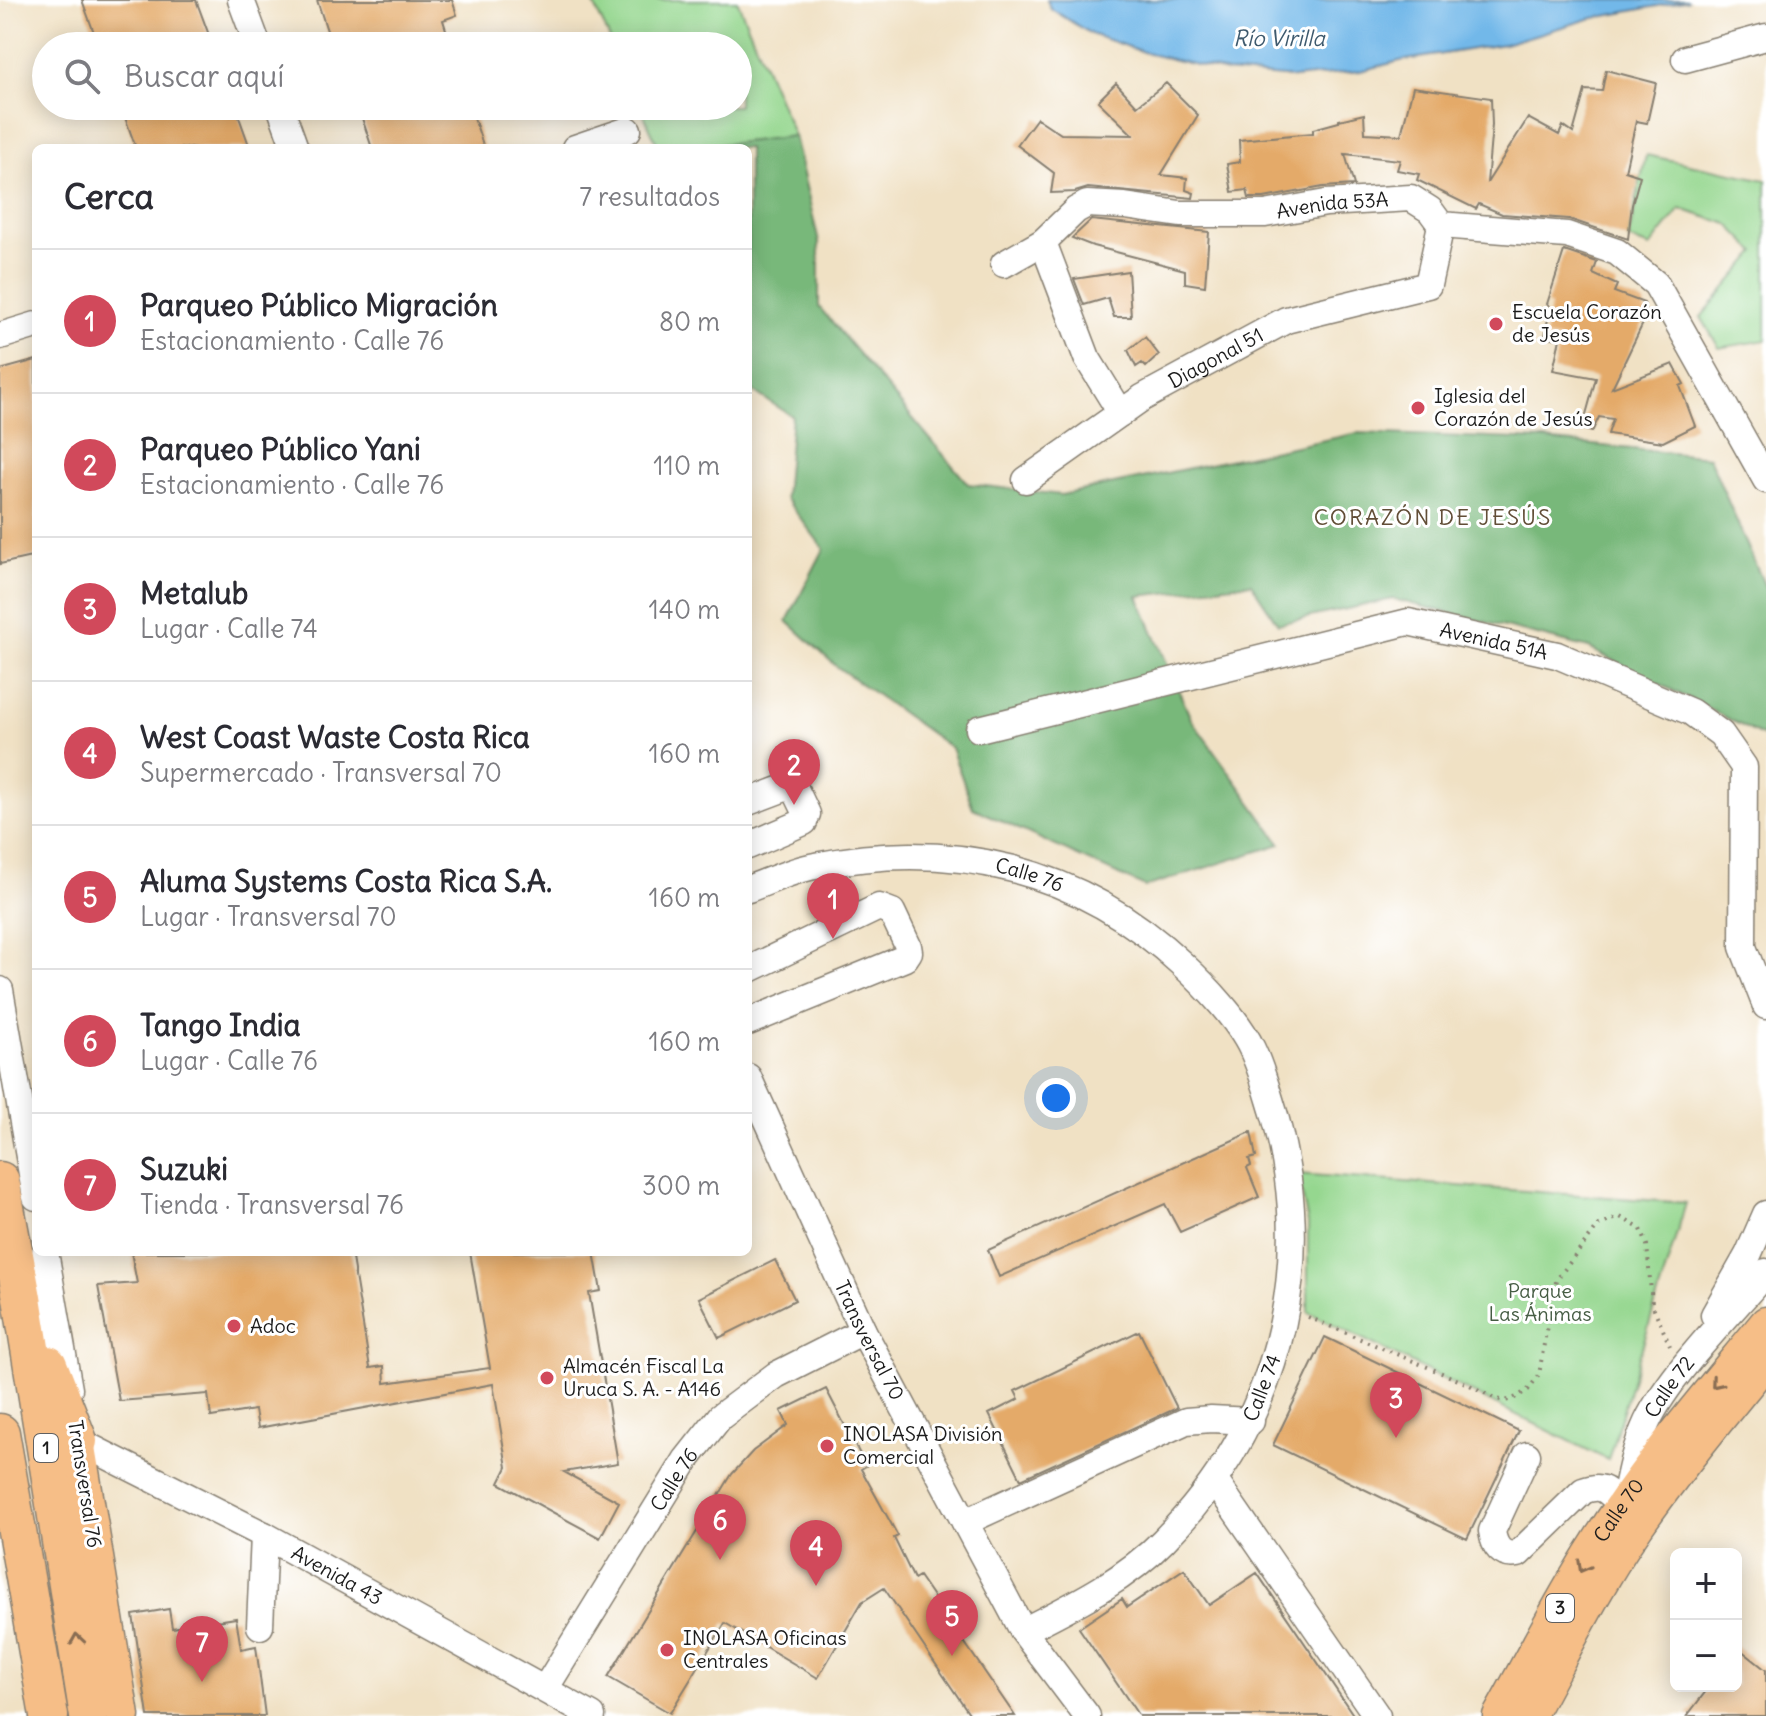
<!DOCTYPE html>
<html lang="es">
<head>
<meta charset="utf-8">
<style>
  body { margin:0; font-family:Delius,sans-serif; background:#f2f2f3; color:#2b2b33 }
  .controls { position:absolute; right:24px; bottom:24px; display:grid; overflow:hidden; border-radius:12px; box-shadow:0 4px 20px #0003 }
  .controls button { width:72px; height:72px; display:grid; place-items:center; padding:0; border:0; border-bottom:2px solid #e1e1e2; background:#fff; color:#2b2b33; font:40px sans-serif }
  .you { position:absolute; left:1056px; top:1098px; width:28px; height:28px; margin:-20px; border:6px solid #fff; border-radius:50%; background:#1a73e8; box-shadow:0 0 0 12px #1a73e833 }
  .badge { display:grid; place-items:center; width:52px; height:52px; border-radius:50%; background:#d1495b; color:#fff; font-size:26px; font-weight:700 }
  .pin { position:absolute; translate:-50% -66px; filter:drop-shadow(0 2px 4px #0008) }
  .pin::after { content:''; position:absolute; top:42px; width:28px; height:24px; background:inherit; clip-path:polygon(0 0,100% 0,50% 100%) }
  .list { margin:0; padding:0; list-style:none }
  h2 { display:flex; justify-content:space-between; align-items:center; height:104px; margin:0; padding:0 32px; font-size:34px }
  h2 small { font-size:26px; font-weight:400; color:#7c7c81 }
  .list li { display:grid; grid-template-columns:52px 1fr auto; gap:24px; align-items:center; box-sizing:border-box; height:144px; padding:0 32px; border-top:2px solid #e1e1e2 }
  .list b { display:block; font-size:30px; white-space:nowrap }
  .list p { margin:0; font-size:26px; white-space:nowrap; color:#7c7c81 }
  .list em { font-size:26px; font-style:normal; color:#7c7c81 }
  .icon { flex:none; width:44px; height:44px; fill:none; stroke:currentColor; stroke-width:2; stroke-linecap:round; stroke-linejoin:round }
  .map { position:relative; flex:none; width:1766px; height:1716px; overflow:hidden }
  .search { position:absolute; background:#fff; box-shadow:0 4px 20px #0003; left:32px; top:32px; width:720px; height:88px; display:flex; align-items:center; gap:20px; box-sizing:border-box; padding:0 28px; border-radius:44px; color:#7c7c81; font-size:30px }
  .panel { position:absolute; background:#fff; box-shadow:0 4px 20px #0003; left:32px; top:144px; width:720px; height:1112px; border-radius:12px }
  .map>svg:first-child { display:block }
  .green { fill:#95d78f; stroke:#587a56; stroke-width:2 }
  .forest { fill:#78b87a; stroke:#4a6a4b; stroke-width:2 }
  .water { fill:#72b8e9; stroke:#476a82; stroke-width:2 }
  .building { fill:#e4aa69 }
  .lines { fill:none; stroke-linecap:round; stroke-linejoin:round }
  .minor-casing { stroke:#867e70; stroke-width:29 }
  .major-casing { stroke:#867e70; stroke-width:35 }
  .highway-casing { stroke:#867e70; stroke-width:41 }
  .path { stroke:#867e70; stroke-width:4; stroke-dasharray:2 6; stroke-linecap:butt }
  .minor { stroke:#fff; stroke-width:26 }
  .major { stroke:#f6be87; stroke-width:32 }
  .highway { stroke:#f6be87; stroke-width:38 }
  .oneway { stroke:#896d52 }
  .poi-dot { fill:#d1495b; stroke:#fff; stroke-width:3 }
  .labels { text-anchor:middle; stroke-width:6; stroke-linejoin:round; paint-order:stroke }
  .shield { fill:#fff; stroke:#606060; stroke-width:2 }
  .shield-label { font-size:18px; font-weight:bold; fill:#1c1c1c }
  .street-label { font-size:20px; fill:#1c1c1c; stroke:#fff }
  .poi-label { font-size:20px; fill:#1c1c1c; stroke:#fff; text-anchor:start }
  .park-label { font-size:20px; fill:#465d44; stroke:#fff }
  .water-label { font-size:22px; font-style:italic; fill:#3e5a6e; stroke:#fff }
  .neighbourhood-label { font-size:22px; letter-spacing:2px; fill:#624e37; stroke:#fff }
</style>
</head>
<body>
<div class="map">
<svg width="1766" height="1716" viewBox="0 0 1766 1716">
  <rect width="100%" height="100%" fill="#fff"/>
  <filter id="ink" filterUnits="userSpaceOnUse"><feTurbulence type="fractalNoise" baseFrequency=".0125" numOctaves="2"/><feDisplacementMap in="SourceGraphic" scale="16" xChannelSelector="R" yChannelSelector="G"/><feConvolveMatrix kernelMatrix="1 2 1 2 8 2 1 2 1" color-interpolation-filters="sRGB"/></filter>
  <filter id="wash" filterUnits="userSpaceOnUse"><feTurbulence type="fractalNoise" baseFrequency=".006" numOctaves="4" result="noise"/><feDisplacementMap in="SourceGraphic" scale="32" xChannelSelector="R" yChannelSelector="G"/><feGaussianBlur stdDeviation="1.8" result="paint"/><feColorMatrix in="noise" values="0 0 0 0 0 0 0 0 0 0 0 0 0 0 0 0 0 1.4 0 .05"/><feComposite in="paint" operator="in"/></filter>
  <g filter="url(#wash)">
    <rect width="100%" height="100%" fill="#f0e1c4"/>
    <!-- green -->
    <path class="green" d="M592 0H737L794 136 694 148H659L640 106H738V46H613Z
      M1646 155 1766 180V340L1719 348 1701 317 1756 252 1728 224 1680 209 1650 247 1628 239Z
      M1298 1174 1686 1203 1608 1460 1308 1312V1223Z"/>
    <!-- forest -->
    <path class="forest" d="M794 136 819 242V307L968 484 1061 495 1358 433 1545 440 1709 457 1766 589V738L1589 648 1393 599 1278 624 1251 583 1138 596 1191 719 1281 844 1145 887 973 808 951 748 836 666 787 621 824 549 785 498 792 416 748 388V148H694Z"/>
    <!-- water -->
    <path class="water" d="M1047 0H1689L1589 19 1504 44 1400 61 1360 71 1294 78 1227 72 1149 54 1091 34 1050 8Z"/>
    <g id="blocks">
      <!-- building -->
      <path class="building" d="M82 0H196L213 46H99Z
        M317 0H452L457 15 443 20 451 46H332Z
        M1606 70 1656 83 1647 123 1636 121 1625 171 1640 176 1632 205 1628 239 1569 219 1502 214 1479 204 1476 209 1417 180 1419 174 1397 170 1400 160 1345 154 1354 185 1323 187 1264 198H1249L1247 190 1232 192 1227 164 1240 162 1239 140 1313 133V129L1339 122V120L1364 114 1365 133 1401 135 1413 87 1491 98 1492 125 1487 183 1528 118 1559 135 1563 126 1573 133 1585 90 1602 91Z
        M1116 83 1137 106 1166 83 1198 115 1161 175 1187 178 1186 190 1194 193 1193 198 1088 188 1075 192 1051 193 1054 173 1017 145 1037 118 1061 134 1133 135 1098 101Z
        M121 106H235L250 148H136Z
        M358 106H470L484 148H372Z
        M1091 220 1209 232 1205 286 1185 283V270L1093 246 1072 238Z
        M1564 251 1597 262 1593 274 1617 285 1614 292 1644 303 1646 317 1612 388 1673 364 1684 384 1680 386 1695 426 1663 442 1608 434 1613 419 1599 417 1592 432 1582 429 1596 378 1553 370 1560 339 1545 337 1550 306 1547 304Z
        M1128 271 1131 317H1114L1108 298 1084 305 1074 279Z
        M1145 337 1159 355 1146 367 1142 363 1136 367 1128 350Z
        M36 360V556L0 564V370Z
        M1251 1132 1256 1157 1249 1159 1251 1166 1247 1168 1259 1197 1180 1232 1165 1204 999 1277 988 1250Z
        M131 1252H351L370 1368 384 1366 385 1383 490 1368 470 1252H594L601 1291 589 1293 618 1463 564 1472 619 1502 600 1538 499 1483 507 1467 493 1384 258 1428 255 1410 211 1417 208 1394 119 1401 98 1286 137 1283Z
        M775 1260 795 1300 719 1338 699 1298Z
        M1139 1331 1177 1408 1021 1479 989 1414 1019 1399 1015 1391Z
        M1325 1337 1519 1431 1467 1539 1273 1445Z
        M826 1389 866 1466 861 1469 898 1536 894 1538 914 1579 919 1576 1015 1716H971L884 1588 862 1602 818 1678 725 1623 670 1713 608 1677 732 1474 753 1451 788 1425 781 1411Z
        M1184 1569 1209 1605 1257 1573 1354 1716H1139L1079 1628 1122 1599 1127 1607Z
        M169 1609 172 1628 236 1618 241 1649 256 1646 265 1716H148L133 1615Z
        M1736 1646 1766 1670V1716H1687L1710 1686H1736Z"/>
    </g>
  </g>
  <g filter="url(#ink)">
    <use href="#blocks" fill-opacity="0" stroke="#867e70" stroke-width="2"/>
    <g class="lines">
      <!-- minor casing -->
      <g class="minor-casing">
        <g id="minor">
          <path d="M241 0 258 46"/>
          <path d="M1685 59 1766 37"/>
          <path d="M280 106 295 148"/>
          <path d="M575 148 628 130"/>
          <path d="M1043 242 1087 358 1121 413"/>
          <path id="s1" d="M1004 264 1043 242 1076 210 1087 204 1125 206 1180 214H1265L1326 203 1411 198 1430 210 1441 225 1567 235 1617 252 1656 284 1766 480"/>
          <path d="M0 336 36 325"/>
          <path id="s2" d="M1026 480 1142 398 1286 320 1428 285 1441 225"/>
          <path id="s3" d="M979 729 1408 622 1557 655 1691 712 1721 734 1744 767 1743 947 1766 1006"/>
          <path d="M748 802 790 786 795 789 807 814 804 822 748 846"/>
          <path id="s4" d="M748 889C770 881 792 870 815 866 952 838 1080 868 1183 965 1206 986 1239 1021 1252 1049 1262 1070 1268 1094 1275 1116 1318 1272 1277 1425 1163 1541 1124 1581 1072 1606 1023 1631"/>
          <path d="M748 970 879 907 892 912 908 946 909 952 905 958 748 1022"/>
          <path d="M0 990 36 1197"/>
          <path id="s5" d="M748 1077 863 1331 1023 1631 1087 1716"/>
          <path d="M45 1252 69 1389"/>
          <path d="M1714 1315 1748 1255 1766 1214"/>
          <path id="s6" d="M76 1427 78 1441 264 1535 592 1716"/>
          <path d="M1527 1455 1492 1531C1494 1546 1501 1557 1518 1554L1583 1491C1604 1483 1607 1491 1622 1505"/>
          <path d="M1215 1481 1377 1716"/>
          <path id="s7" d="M1625 1499C1630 1472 1635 1448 1647 1422 1670 1374 1730 1314 1766 1272"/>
          <path d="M965 1522 1186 1421 1211 1419 1251 1421"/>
          <path d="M260 1626 264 1535"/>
          <path id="s8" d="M545 1689 686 1460 720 1417 776 1375 863 1331"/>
        </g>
      </g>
      <!-- major casing -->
      <g class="major-casing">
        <g id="major">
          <path d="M78 1441 123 1716"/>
          <path id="s9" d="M1499 1716C1531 1659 1560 1600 1595 1546 1645 1466 1707 1395 1766 1323"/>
          <path d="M1529 1716C1564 1652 1596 1585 1638 1525 1678 1468 1722 1415 1766 1361"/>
        </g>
      </g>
      <!-- highway casing -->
      <g class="highway-casing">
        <path id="highway" d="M0 1181 22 1298 89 1716
          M48 1365 78 1441
          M0 1433 49 1716"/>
      </g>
      <!-- path -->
      <path class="path" d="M1308 1317 1468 1384 1494 1398 1504 1401 1513 1399 1528 1390 1539 1375 1552 1294 1557 1279 1599 1225 1620 1217 1641 1229 1647 1245 1652 1304 1670 1346"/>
      <!-- minor -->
      <use href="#minor" class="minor"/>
      <!-- major -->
      <use href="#major" class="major"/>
      <!-- highway -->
      <use href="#highway" class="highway"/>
    </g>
    <!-- one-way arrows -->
    <defs><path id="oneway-chevron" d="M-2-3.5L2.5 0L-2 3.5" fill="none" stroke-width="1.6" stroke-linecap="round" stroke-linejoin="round" transform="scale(2)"/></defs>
    <g class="oneway">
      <use href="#oneway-chevron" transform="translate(1716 1383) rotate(130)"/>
      <use href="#oneway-chevron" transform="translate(1583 1567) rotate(119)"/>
      <use href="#oneway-chevron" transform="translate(77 1639) rotate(-99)"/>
    </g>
  </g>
  <!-- markers -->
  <g class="poi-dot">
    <circle cx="1496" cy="324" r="8"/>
    <circle cx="1418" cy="408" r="8"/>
    <circle cx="234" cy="1326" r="8"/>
    <circle cx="547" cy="1378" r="8"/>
    <circle cx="827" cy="1446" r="8"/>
    <circle cx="667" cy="1650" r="8"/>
  </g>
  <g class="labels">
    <!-- shield labels -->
    <g class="shield">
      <rect x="34" y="1434" width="24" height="28" rx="6"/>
      <rect x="1546" y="1594" width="28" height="28" rx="6"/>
    </g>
    <g class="shield-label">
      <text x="46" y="1454">1</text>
      <text x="1560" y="1614">3</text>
    </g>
    <!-- street labels -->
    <g class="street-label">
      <text dy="7" stroke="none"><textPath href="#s1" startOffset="350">Avenida 53A</textPath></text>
      <text dy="7" stroke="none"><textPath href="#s2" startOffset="226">Diagonal 51</textPath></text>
      <text dy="7" stroke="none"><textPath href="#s3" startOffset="530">Avenida 51A</textPath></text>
      <text dy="7" stroke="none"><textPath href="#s4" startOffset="288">Calle 76</textPath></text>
      <text dy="7" stroke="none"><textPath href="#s5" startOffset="290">Transversal 70</textPath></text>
      <text transform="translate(1262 1388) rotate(-69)" y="7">Calle 74</text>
      <text dy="7" stroke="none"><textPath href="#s7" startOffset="122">Calle 72</textPath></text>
      <text dy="7" stroke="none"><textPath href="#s8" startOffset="246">Calle 76</textPath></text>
      <text transform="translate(85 1484) rotate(81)" y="7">Transversal 76</text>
      <text dy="7" stroke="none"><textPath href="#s9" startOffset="238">Calle 70</textPath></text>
      <text dy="7" stroke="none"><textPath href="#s6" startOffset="306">Avenida 43</textPath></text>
    </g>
    <!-- poi labels -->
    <g class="poi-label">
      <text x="1512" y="319">Escuela Corazón<tspan x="1512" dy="23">de Jesús</tspan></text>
      <text x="1434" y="403">Iglesia del<tspan x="1434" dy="23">Corazón de Jesús</tspan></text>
      <text x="250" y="1333">Adoc</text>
      <text x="563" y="1373">Almacén Fiscal La<tspan x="563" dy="23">Uruca S. A. - A146</tspan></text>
      <text x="843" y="1441">INOLASA División<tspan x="843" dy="23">Comercial</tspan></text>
      <text x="683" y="1645">INOLASA Oficinas<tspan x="683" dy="23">Centrales</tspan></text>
    </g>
    <!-- park labels -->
    <g class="park-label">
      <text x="1540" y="1298">Parque<tspan x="1540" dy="23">Las Ánimas</tspan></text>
    </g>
    <!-- water labels -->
    <g class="water-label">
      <text x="1279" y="46">Río Virilla</text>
    </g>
    <!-- neighbourhood labels -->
    <g class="neighbourhood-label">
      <text x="1433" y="525">CORAZÓN DE JESÚS</text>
    </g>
  </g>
</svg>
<div class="controls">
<button>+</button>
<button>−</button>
</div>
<div class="you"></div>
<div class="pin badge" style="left:833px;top:939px">1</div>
<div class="pin badge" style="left:794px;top:805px">2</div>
<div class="pin badge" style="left:1396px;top:1438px">3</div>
<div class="pin badge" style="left:816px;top:1586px">4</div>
<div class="pin badge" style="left:952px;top:1656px">5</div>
<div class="pin badge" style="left:720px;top:1560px">6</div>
<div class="pin badge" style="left:202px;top:1682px">7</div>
<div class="search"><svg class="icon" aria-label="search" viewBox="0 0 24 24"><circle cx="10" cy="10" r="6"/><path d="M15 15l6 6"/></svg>Buscar aquí</div>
<section class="panel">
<h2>Cerca<small>7 resultados</small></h2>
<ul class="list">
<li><span class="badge">1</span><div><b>Parqueo Público Migración</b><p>Estacionamiento · Calle 76</p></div><em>80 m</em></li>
<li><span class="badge">2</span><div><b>Parqueo Público Yani</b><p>Estacionamiento · Calle 76</p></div><em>110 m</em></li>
<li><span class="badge">3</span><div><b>Metalub</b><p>Lugar · Calle 74</p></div><em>140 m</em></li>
<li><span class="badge">4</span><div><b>West Coast Waste Costa Rica</b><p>Supermercado · Transversal 70</p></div><em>160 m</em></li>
<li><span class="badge">5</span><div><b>Aluma Systems Costa Rica S.A.</b><p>Lugar · Transversal 70</p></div><em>160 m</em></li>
<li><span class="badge">6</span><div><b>Tango India</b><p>Lugar · Calle 76</p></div><em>160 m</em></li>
<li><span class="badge">7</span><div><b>Suzuki</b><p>Tienda · Transversal 76</p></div><em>300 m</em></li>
</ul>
</section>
</div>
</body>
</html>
